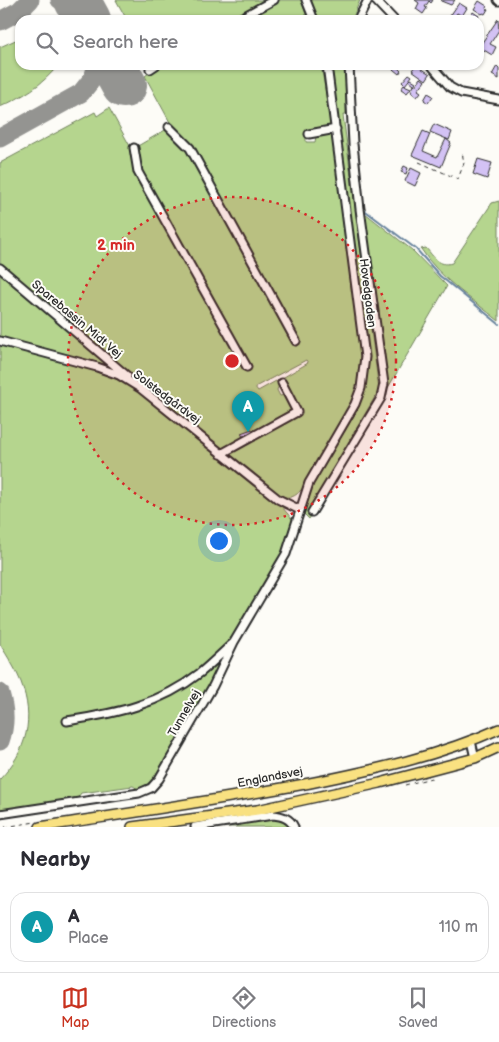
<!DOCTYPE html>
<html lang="en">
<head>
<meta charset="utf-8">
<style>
  body { margin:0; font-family:"Balsamiq Sans",sans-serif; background:#f2f2f3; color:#2b2b33 }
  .you { position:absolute; left:218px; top:540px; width:18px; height:18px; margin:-12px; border:4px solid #fff; border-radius:50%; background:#1a73e8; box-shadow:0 0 0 8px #1a73e833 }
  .badge { display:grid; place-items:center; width:32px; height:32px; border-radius:50%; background:#c8321e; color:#fff; font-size:16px; font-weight:700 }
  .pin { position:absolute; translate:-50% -41px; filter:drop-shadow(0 1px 2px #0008) }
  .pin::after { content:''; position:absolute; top:26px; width:18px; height:15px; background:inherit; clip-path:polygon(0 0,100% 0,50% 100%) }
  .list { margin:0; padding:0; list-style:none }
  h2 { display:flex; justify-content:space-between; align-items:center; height:65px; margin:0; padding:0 20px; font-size:21px }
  h2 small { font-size:16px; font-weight:400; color:#7c7c81 }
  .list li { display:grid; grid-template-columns:32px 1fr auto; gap:15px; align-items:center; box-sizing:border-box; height:70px; margin:0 10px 10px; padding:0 10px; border:1px solid #e1e1e2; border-radius:15px }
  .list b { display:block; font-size:19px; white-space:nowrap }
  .list p { margin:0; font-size:16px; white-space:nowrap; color:#7c7c81 }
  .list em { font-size:16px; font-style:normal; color:#7c7c81 }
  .icon { flex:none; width:28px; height:28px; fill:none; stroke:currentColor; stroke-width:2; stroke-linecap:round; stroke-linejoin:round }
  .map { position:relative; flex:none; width:499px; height:827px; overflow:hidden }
  .search { position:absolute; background:#fff; box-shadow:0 1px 4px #0004; left:15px; right:15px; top:15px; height:55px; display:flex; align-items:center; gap:12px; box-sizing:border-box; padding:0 18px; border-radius:15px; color:#7c7c81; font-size:19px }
  .sheet { height:145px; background:#fff }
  nav { display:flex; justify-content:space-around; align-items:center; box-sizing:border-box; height:70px; border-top:1px solid #e1e1e2; background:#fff; font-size:14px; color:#7c7c81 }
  nav a { display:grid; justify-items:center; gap:2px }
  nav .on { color:#c8321e }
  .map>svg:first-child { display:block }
  .green { fill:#b5d58e; stroke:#70805c }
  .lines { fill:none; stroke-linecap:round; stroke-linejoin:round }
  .stream { stroke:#67839d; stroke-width:2 }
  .taxiway { stroke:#949491; stroke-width:19 }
  .runway { stroke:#949491; stroke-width:46 }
  .building { fill:#d3c2f4; stroke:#2b2b2b }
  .minor-casing { stroke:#2b2b2b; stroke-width:11 }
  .major-casing { stroke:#2b2b2b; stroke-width:12 }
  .path { stroke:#2b2b2b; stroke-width:1; stroke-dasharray:4 4; stroke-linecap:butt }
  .minor { stroke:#fdfcf7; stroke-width:7 }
  .major { stroke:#f9e181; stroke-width:9 }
  .ring { fill:none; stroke:#d62828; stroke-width:2.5; stroke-dasharray:2.5 5 }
  .labels { text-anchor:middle; stroke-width:4; stroke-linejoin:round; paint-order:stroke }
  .street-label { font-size:12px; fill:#2b2b2b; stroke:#fdfcf7 }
  .centre { fill:#d62828; stroke:#fdfcf7; stroke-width:2.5 }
  .ring-label { font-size:15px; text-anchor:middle; font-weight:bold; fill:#d62828; stroke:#fdfcf7; stroke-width:4; stroke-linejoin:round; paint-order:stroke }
</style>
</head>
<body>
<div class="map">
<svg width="499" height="827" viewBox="0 0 499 827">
  <rect width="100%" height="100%" fill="#fdfcf7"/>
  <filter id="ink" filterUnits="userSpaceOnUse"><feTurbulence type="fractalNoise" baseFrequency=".02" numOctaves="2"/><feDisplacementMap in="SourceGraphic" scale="10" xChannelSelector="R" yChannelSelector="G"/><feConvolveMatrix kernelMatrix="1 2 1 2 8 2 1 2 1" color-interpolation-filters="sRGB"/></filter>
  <g filter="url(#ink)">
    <!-- green -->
    <path class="green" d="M116 0H269L233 20H127Z
      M278 0H301L308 20H241Z
      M310 0H360L352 20H317Z
      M20 38V65H58C43 85 22 97 0 107V47Z
      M160 65H321L332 129 306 132V142H315L316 136 332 132C338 177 344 223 350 269 355 312 368 359 352 401L304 486C297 496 290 501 278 494L227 455 228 451 299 412 283 382 286 380 284 377 308 363 306 360 255 387 258 391 276 381 278 384 280 383 277 390 280 396 285 395 292 407 291 413 225 449H221L128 374 0 265V163L95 112 97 116 109 108 131 148 136 173 243 369 248 367 141 172 136 147 167 129 188 150 292 342 298 341 193 148 172 126 145 76Z
      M329 65H345L346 113 343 115 379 390 307 513 311 516 309 519 304 514C307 503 309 492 315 481 331 449 358 419 366 383 369 369 368 355 367 341L343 156Z
      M499 201V321C472 299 440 279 421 249L426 248C434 257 439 267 452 263L492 203Z
      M365 213 412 250 447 286 385 393 386 375Z
      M0 272 120 373 86 360 0 338Z
      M0 345C45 360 92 363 134 388L282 507 292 519C292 543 275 566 264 585 253 604 243 623 229 640 205 672 160 698 121 708 102 712 83 715 65 718V724C102 719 141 713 174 694 191 683 207 668 223 656L204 695 152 781 138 789 133 786 81 793 76 800 0 811V779C27 751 35 719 21 682 16 669 7 656 0 644Z
      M274 817 286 820 292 827H206Z"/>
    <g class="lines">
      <!-- stream -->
      <path class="stream" d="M363 209 416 249 440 276 499 324"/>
      <!-- taxiway -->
      <path class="taxiway" d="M60 0 75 7 88 20
        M0 21 19 11 30 0
        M0 138 81 93 93 78 97 65
        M0 693C5 710 6 724 0 741"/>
      <!-- runway -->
      <path class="runway" d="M77 0 88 20
        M113 65 124 85"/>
    </g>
    <!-- building -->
    <path class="building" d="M415 0H433L431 3 429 1 425 7 427 8 423 14 416 9 419 3Z
      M455 0 451 5 441 1 442 0Z
      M479 1 487 6 486 8 488 9 485 14 483 13 482 14 474 9Z
      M459 3 467 8 462 16 457 13 453 19 450 16Z
      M473 12 479 16 477 19 471 15Z
      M498 19 499 30 490 44 496 47 492 55 479 47Z
      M388 65H395L401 71 399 74Z
      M416 65 430 74 426 80 412 70Z
      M497 66 499 68V79L492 75Z
      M409 74 412 76 405 85 402 82Z
      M421 78 425 81 418 90 421 92 417 97 411 92 414 85 409 81 411 79 416 82 414 85 415 86Z
      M404 85 411 88 407 93 401 89Z
      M428 93 433 96 428 103 424 100Z
      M434 124 452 132 449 140 430 132Z
      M423 131 430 134 423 151 437 157 446 139 451 143 441 167 412 155Z
      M478 159 492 163 487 179 473 174Z
      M404 166 408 168 406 174 401 172Z
      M411 168 421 173 415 186 405 181Z
      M252 429 254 434 247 437 246 436 243 437 241 433Z"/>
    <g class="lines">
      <!-- minor casing -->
      <g class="minor-casing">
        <path id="minor" d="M306 0 314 20
          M375 0 394 20
          M498 0 499 1
          M237 20 274 0
          M358 20 368 0
          M431 65 450 87 461 93 499 100
          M150 69 156 65
          M169 127 190 148 296 341
          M309 134 336 129
          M134 148 138 172 247 367
          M0 268 127 376
          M0 341 97 367 119 375 140 388 278 499 300 510
          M221 454 297 412 282 383
          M312 512 381 398 384 384 360 209 353 144 349 65
          M67 721C117 713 159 705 200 673 211 664 221 654 232 644
          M471 741 475 758
          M0 814 139 793 151 788 159 779 213 686 234 642 286 554 309 483 355 404 361 388 365 357 327 65
          M195 827 273 815C282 816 290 818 294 827"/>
      </g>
      <!-- major casing -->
      <g class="major-casing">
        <path id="major" d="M40 827C130 813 220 800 310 783 374 770 439 756 499 729
          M132 827 257 810 380 783 475 758 499 747"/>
      </g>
      <!-- path -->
      <path class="path" d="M419 162 458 179 464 163 462 152
        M405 785 435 777
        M5 827 35 822"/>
      <!-- minor -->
      <use href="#minor" class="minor"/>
      <!-- major -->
      <use href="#major" class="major"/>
    </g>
  </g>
  <!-- distance rings -->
  <circle cx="232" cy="361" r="164" fill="#d62828" fill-opacity=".12"/>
  <circle class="ring" cx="232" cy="361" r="164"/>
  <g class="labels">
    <!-- street labels -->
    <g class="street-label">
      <text transform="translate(368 293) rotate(83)" y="4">Hovedgaden</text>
      <text transform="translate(77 319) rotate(40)" y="4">Sparebassin Midt Vej</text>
      <text transform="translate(167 397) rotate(37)" y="4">Solstedgårdvej</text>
      <text transform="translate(184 713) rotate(-60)" y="4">Tunnelvej</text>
      <text transform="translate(270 777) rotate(-11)" y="4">Englandsvej</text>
    </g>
  </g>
  <circle cx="232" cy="361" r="8" class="centre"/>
  <g class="ring-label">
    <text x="116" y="250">2 min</text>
  </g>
</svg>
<div class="you"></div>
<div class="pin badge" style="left:248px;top:432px;background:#0f9aa8">A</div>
<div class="search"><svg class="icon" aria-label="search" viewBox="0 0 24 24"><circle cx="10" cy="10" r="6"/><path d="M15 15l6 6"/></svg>Search here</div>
</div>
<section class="sheet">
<h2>Nearby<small></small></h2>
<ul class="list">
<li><span class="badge" style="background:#0f9aa8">A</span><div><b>A</b><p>Place</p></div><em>110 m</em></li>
</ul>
</section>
<nav>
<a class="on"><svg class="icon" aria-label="map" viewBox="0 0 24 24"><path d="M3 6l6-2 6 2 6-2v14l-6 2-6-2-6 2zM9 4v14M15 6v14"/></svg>Map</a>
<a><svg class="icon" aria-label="directions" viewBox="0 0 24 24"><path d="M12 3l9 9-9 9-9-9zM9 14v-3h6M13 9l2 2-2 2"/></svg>Directions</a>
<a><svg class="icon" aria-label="saved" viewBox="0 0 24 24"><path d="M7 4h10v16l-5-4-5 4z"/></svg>Saved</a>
</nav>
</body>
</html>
